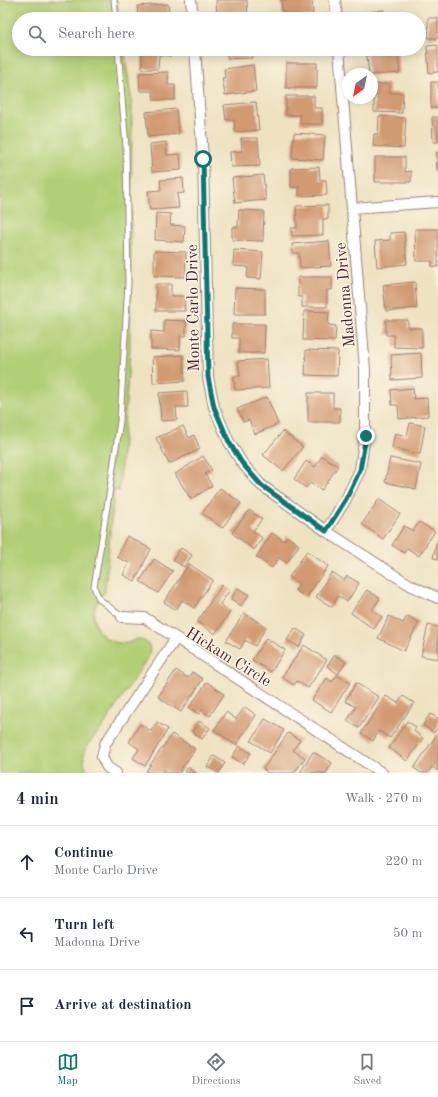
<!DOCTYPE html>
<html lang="en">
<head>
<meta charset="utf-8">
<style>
  body { margin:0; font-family:"Old Standard TT",serif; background:#f6f6f7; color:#1f2937 }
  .compass { position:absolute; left:342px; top:68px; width:36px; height:36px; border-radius:50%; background:#fff; box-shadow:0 2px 10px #0003; rotate:213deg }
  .stop { position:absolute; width:12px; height:12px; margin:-9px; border:3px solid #0f766e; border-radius:50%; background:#fff }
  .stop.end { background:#0f766e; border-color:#fff; box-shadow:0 1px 4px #0008 }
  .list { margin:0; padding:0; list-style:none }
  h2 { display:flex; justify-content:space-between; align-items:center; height:52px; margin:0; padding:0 16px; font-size:17px }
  h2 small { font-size:13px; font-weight:400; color:#747a83 }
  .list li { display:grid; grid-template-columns:26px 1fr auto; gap:12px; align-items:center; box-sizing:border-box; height:72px; padding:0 16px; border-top:1px solid #e0e1e3 }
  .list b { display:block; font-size:15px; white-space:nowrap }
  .list p { margin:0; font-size:13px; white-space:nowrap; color:#747a83 }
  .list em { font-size:13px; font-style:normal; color:#747a83 }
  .icon { flex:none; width:22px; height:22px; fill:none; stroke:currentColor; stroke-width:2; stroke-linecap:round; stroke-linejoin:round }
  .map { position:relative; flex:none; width:438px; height:773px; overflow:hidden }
  .search { position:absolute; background:#fff; box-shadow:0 2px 10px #0003; left:12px; right:12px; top:12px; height:44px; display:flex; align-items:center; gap:10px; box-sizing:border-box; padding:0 14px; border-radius:22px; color:#747a83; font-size:15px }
  .sheet { height:268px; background:#fff }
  nav { display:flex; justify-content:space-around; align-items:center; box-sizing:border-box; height:56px; border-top:1px solid #e0e1e3; background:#fff; font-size:11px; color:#747a83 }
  nav a { display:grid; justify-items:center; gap:2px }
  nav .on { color:#0f766e }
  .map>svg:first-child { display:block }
  .green { fill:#b1cf76; stroke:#7e7750 }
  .building { fill:#d29a72 }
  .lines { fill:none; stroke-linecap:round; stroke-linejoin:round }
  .lane-casing { stroke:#9c8076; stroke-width:7 }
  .street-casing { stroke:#9c8076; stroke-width:12 }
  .lane { stroke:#fff; stroke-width:5 }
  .street { stroke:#fff; stroke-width:10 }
  .route { stroke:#0f766e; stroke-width:5 }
  .labels { text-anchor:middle; stroke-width:3; stroke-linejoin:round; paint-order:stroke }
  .street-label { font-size:16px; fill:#4a1f2b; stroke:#fcf5e5 }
</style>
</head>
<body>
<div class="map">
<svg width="438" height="773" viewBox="0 0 438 773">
  <rect width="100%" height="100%" fill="#fcf5e5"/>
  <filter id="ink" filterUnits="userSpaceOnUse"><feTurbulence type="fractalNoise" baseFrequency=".025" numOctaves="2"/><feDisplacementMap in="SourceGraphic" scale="8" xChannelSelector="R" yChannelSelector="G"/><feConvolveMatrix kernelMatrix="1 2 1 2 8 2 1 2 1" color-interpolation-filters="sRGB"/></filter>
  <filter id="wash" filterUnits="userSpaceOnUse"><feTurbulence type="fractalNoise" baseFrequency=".012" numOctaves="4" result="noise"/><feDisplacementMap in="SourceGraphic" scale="16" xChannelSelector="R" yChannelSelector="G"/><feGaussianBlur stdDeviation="0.9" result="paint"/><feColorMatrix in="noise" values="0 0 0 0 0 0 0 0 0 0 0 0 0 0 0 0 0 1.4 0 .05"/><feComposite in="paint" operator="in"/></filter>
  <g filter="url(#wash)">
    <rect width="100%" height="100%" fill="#eee2c1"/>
    <!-- green -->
    <path class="green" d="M0 0H117L119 19H19V49H124L132 104 130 349 119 491 114 489 105 592C97 600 93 607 94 619 96 634 111 645 126 643 130 643 134 640 138 639 142 639 146 642 149 645L150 654 100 731C87 744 77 755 89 773H0Z"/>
    <g id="blocks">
      <!-- building -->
      <path class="building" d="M216 0H247L248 18 217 19Z
        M281 0H312L313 16 283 18Z
        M168 4 170 19H138L137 6Z
        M384 10V19H362L361 13Z
        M428 18H438V38H428Z
        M438 45V72L429 73 427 46Z
        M142 49H171V56L159 55 158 69H142Z
        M227 49H252V58L227 59Z
        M283 49H315L316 52 284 54Z
        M366 49H397L400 73 372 75 369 74Z
        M286 63H317V88H286Z
        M253 65 256 91 225 95 222 78H225L224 69Z
        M168 72V85H175V100H154L153 91H140L139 73Z
        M431 82H438V108H431Z
        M372 84H389V93H403L402 113 374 112V99H367L368 98H372Z
        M286 96H314V108H322V124H300V115H286Z
        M256 102 259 130 235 132 234 120H226L224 105Z
        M176 109 179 134 148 137 146 112Z
        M379 116 406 118 404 148 373 146 374 134H378Z
        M432 117H438V142H433Z
        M294 133 325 135 323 160 292 158Z
        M241 138H258L260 166 231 167 230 152 242 151Z
        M166 142 167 155 180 154 181 170 152 172 150 144Z
        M436 152H438V172H437Z
        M375 157H405V172L411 171V182H375Z
        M319 167 320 180H326L327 195 299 196V187H291V168Z
        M263 175 266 200 235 203 232 178Z
        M183 178 184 193 177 194 179 208 150 210 148 191 161 190 160 180Z
        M328 205V219H323V235L292 236 291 228H297L296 206Z
        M239 210 264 211 263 241 232 240V227H238Z
        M156 213 171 214 170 225 185 226 184 242 155 240Z
        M415 229H438V267H432V261H416Z
        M404 232 407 264 377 267 375 241 390 240V233Z
        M329 241 331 266 300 268 299 253H293L292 244Z
        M234 250 263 252 261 279 247 278 248 267 233 266Z
        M154 251 186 252 185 277 154 276Z
        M298 277H332V290H327V307H302V297H298Z
        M415 282 417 308 386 311 383 285Z
        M156 284H171V296H184L185 311H156Z
        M235 288 265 289V314H234Z
        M304 311 329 312 328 325 336 326 335 341 303 340Z
        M164 320 186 321V336H180V350L151 349V331L164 332Z
        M386 320H408V328H422V348L394 347V335H386Z
        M232 324H265L264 353H239V338H232Z
        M306 350 338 351 337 376 305 375Z
        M421 353 422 378 392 380 391 355Z
        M183 355 185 381 153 383 152 357Z
        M267 359 269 388 235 390 234 376H240L238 361Z
        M413 388 414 399 427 398 428 416 399 419 398 405H392L391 390Z
        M187 391 188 407H176L177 420 161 421 159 393Z
        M308 393H333V408H340V422H308Z
        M267 397 278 424 255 434 249 420 243 422 237 409Z
        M410 423 425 426 420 454 392 448 395 433 407 436Z
        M183 426 189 438 194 435 200 449 169 464 156 438Z
        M283 431 303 447 283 471 263 455Z
        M203 456 212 470 205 474 212 486 191 499 175 474Z
        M322 456 338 466 322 490 310 483 306 488 294 479 306 461 315 467Z
        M390 458 421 464 416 489 385 482Z
        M220 488 241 503 222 528 202 513Z
        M379 499 400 514 383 539 362 524Z
        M249 510 262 519 253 531 262 538 254 550 232 533Z
        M419 522 435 531 419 556 407 548 404 553 392 545 404 526 413 531Z
        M272 533 284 541 287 536 299 545 287 563 279 558 272 568 256 557Z
        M127 536 151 549 135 581 123 575 129 563 117 557Z
        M436 543H438V559L433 558Z
        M181 548 192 555 184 567 173 560Z
        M307 551 328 566 306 598 295 590 299 584 289 577Z
        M154 559 173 571 158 593 140 581Z
        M189 564 213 580 194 608 182 600 176 610 164 602Z
        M332 572 344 580 347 576 359 583 347 602 338 596 332 607 316 597Z
        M222 585 230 590 220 604 230 612 215 634 197 622Z
        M238 588 249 595 241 606 231 599Z
        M367 590 380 598 372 610 382 617 374 629 351 613Z
        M244 613 266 627 255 646 245 640 240 649 226 641Z
        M389 616 403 623 407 616 419 622 404 651 378 638Z
        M428 625 438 627V659L421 656Z
        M295 628 306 635 299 647 287 640Z
        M266 638 285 650 271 672 252 660Z
        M304 645 327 660 308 688 297 681 294 685 282 677Z
        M335 655 346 662 338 674 327 666Z
        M176 670 188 678 192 672 203 679 181 712 158 697Z
        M337 675 350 683 331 712 312 700 327 678 332 682Z
        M207 682 224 694 210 716 201 710 199 714 189 708Z
        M356 683 379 697 359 728 347 721 356 707 345 701Z
        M386 696 398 703 403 696 414 703 390 738 379 731 373 741 361 733Z
        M245 707 256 715 236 745 214 730 226 712 236 719Z
        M430 714 438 718V727L434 733 423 725Z
        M265 719 284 730 270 753 251 741Z
        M199 721 210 728 202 739 192 732Z
        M407 721 416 727 414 731 423 738 407 761 389 748Z
        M157 722 168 729 145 766 133 758 139 749 129 742 140 724 151 731Z
        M288 733 300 740 293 750 305 758 294 773H268L263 769Z
        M438 733V771L432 767 428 773H421L414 768Z
        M172 734 195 749 179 773H169L165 770 163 773H149L146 771Z
        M239 746 251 753 243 764 232 757Z
        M313 752 332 763 326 773H300Z
        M214 756 225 763 219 773 207 767Z
        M188 767 196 773H184Z"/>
    </g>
  </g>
  <g filter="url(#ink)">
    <use href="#blocks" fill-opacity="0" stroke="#9c8076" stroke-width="1"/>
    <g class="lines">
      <!-- lane casing -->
      <g class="lane-casing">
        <path id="lane" d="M114 0 116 19
          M118 49 126 147 128 283 120 421 109 495 94 587 99 599 122 617"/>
      </g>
      <!-- street casing -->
      <g class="street-casing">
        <path id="street" d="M191 0 193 19
          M335 0 337 19
          M195 49 203 159 208 377 214 407 229 442 242 463 261 485 326 531 394 575 412 586 438 598
          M352 208 438 202
          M326 531 346 499 360 470 365 435V369L339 49
          M122 617 145 618 176 638
          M116 773 107 767 102 757 105 744 176 638 382 773"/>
      </g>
      <!-- lane -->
      <use href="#lane" class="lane"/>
      <!-- street -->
      <use href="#street" class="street"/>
    </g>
  </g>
  <g class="lines" filter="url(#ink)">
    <!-- route -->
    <path class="route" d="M203 159 208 377 214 407 229 442 242 463 261 485 326 531 346 499 360 470 366 436"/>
  </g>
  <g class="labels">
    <!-- street labels -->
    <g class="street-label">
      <text transform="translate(344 295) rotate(-95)" y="6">Madonna Drive</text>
      <text transform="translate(192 308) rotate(-91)" y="6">Monte Carlo Drive</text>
      <text transform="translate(229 656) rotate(32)" y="6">Hickam Circle</text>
    </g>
  </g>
</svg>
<svg class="compass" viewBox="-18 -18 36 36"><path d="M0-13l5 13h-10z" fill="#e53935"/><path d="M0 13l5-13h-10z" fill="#747a83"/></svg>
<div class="stop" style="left:203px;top:159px"></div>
<div class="stop end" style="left:366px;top:436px"></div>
<div class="search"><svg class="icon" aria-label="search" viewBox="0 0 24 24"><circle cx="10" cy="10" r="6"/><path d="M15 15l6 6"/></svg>Search here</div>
</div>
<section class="sheet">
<h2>4 min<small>Walk · 270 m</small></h2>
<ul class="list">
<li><svg class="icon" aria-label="ahead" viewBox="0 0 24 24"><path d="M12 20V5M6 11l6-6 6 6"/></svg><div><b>Continue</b><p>Monte Carlo Drive</p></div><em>220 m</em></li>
<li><svg class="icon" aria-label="left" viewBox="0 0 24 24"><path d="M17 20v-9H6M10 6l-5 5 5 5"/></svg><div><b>Turn left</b><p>Madonna Drive</p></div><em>50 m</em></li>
<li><svg class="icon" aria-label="arrive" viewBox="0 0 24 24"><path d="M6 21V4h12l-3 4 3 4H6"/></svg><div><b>Arrive at destination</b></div></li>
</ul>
</section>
<nav>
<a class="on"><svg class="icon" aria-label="map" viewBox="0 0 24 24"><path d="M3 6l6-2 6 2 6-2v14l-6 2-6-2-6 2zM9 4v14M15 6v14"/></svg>Map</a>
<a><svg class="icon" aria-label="directions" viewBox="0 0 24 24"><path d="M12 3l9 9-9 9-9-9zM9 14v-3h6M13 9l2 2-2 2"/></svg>Directions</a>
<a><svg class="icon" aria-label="saved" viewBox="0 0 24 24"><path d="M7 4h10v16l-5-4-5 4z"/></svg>Saved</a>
</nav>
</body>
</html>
